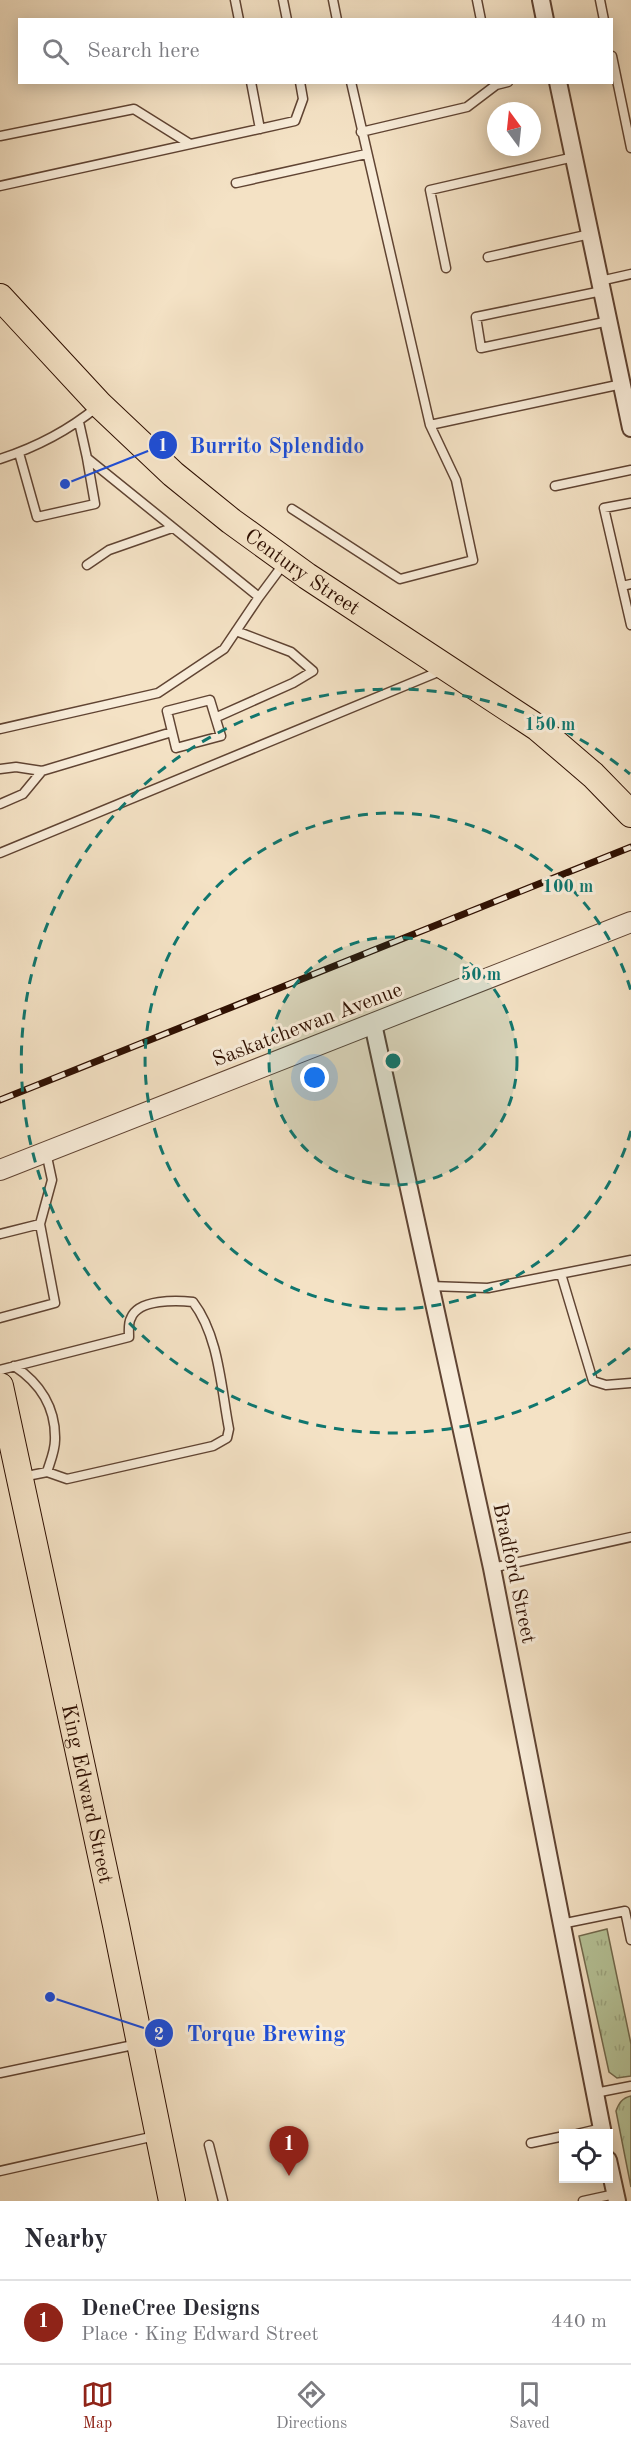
<!DOCTYPE html>
<html lang="en">
<head>
<meta charset="utf-8">
<style>
  body { margin:0; font-family:"Old Standard TT",serif; background:#f2f2f3; color:#2b2b33 }
  .controls { position:absolute; right:18px; bottom:18px; display:grid; overflow:hidden; border-radius:0px; box-shadow:0 3px 15px #0003 }
  .controls button { width:54px; height:54px; display:grid; place-items:center; padding:0; border:0; border-bottom:2px solid #e1e1e2; background:#fff; color:#2b2b33; font:30px sans-serif }
  .compass { position:absolute; left:487px; top:102px; width:54px; height:54px; border-radius:50%; background:#fff; box-shadow:0 3px 15px #0003; rotate:345deg }
  .you { position:absolute; left:315px; top:1078px; width:21px; height:21px; margin:-15px; border:4px solid #fff; border-radius:50%; background:#1a73e8; box-shadow:0 0 0 9px #1a73e833 }
  .badge { display:grid; place-items:center; width:39px; height:39px; border-radius:50%; background:#8f2418; color:#fff; font-size:20px; font-weight:700 }
  .pin { position:absolute; translate:-50% -50px; filter:drop-shadow(0 2px 3px #0008) }
  .pin::after { content:''; position:absolute; top:32px; width:21px; height:18px; background:inherit; clip-path:polygon(0 0,100% 0,50% 100%) }
  .list { margin:0; padding:0; list-style:none }
  h2 { display:flex; justify-content:space-between; align-items:center; height:78px; margin:0; padding:0 24px; font-size:26px }
  h2 small { font-size:20px; font-weight:400; color:#7c7c81 }
  .list li { display:grid; grid-template-columns:39px 1fr auto; gap:18px; align-items:center; box-sizing:border-box; height:84px; padding:0 24px; border-top:2px solid #e1e1e2 }
  .list b { display:block; font-size:22px; white-space:nowrap }
  .list p { margin:0; font-size:20px; white-space:nowrap; color:#7c7c81 }
  .list em { font-size:20px; font-style:normal; color:#7c7c81 }
  .icon { flex:none; width:33px; height:33px; fill:none; stroke:currentColor; stroke-width:2; stroke-linecap:round; stroke-linejoin:round }
  .map { position:relative; flex:none; width:631px; height:2201px; overflow:hidden }
  .search { position:absolute; background:#fff; box-shadow:0 3px 15px #0003; left:18px; right:18px; top:18px; height:66px; display:flex; align-items:center; gap:15px; box-sizing:border-box; padding:0 21px; border-radius:0px; color:#7c7c81; font-size:22px }
  .sheet { height:162px; background:#fff }
  nav { display:flex; justify-content:space-around; align-items:center; box-sizing:border-box; height:84px; border-top:2px solid #e1e1e2; background:#fff; font-size:16px; color:#7c7c81 }
  nav a { display:grid; justify-items:center; gap:3px }
  nav .on { color:#8f2418 }
  .map>svg:first-child { display:block }
  .grass { fill:url(#grass-tufts); stroke:#726a4e; stroke-width:1.5 }
  .lines { fill:none; stroke-linecap:round; stroke-linejoin:round }
  .service-casing { stroke:#604433; stroke-width:11 }
  .minor-casing { stroke:#604433; stroke-width:20 }
  .tertiary-casing { stroke:#604433; stroke-width:22 }
  .primary-casing { stroke:#2f1002; stroke-width:28 }
  .service { stroke:#f8ecd9; stroke-width:8 }
  .minor { stroke:#f8ecd9; stroke-width:16 }
  .tertiary { stroke:#f8ecd9; stroke-width:20 }
  .primary { stroke:#f4e2c5; stroke-width:26 }
  .rail-casing { stroke:#2f1002; stroke-width:7 }
  .rail { stroke:#f8ecd9; stroke-width:4.5; stroke-dasharray:14; stroke-linecap:butt }
  .ring { fill:none; stroke:#0f766e; stroke-width:3; stroke-dasharray:10 8 }
  .labels { text-anchor:middle; stroke-width:6; stroke-linejoin:round; paint-order:stroke }
  .street-label { font-size:21px; fill:#2f1002; stroke:#f8ecd9 }
  .centre { fill:#0f766e; stroke:#f8ecd9; stroke-width:3 }
  .ring-label { font-size:18px; text-anchor:middle; font-weight:bold; fill:#0f766e; stroke:#f8ecd9; stroke-width:6; stroke-linejoin:round; paint-order:stroke }
  .leader { fill:none; stroke:#1d4ed8; stroke-width:2 }
  .callout-dot { fill:#1d4ed8; stroke:#f8ecd9; stroke-width:2 }
  .mark-label { font-size:18px; text-anchor:middle; font-weight:bold; fill:#fff }
  .callout-label { font-size:22px; text-anchor:middle; font-weight:bold; fill:#1d4ed8; stroke:#f8ecd9; stroke-width:6; stroke-linejoin:round; paint-order:stroke }
</style>
</head>
<body>
<div class="map">
<svg width="631" height="2201" viewBox="0 0 631 2201">
  <defs>
    <pattern id="grass-tufts" width="24" height="20" patternUnits="userSpaceOnUse" patternTransform="scale(1.5)"><rect width="24" height="20" fill="#b6c499"/><path d="M3 7l-1-3M5 7V3M7 7l1-3M15 17l-1-3M17 17v-4M19 17l1-3" fill="none" stroke="#9da782"/></pattern>
  </defs>
  <rect width="100%" height="100%" fill="#f4e2c5"/>
  <filter id="stains"><feTurbulence type="fractalNoise" baseFrequency=".00333" numOctaves="4"/><feColorMatrix values="0 0 0 0 .2 0 0 0 0 .09 0 0 0 0 .02 0 0 0 .5 -.17"/></filter>
  <radialGradient id="worn" r=".72"><stop offset=".6" stop-color="#630" stop-opacity="0"/><stop offset="1" stop-color="#630" stop-opacity=".3"/></radialGradient>
  <!-- grass -->
  <path class="grass" d="M607 1929 631 2044V2076L617 2078 609 2072 579 1936Z
    M631 2096V2187L616 2111C619 2103 622 2098 631 2096Z"/>
  <g class="lines">
    <!-- service casing -->
    <g class="service-casing">
      <path id="service" d="M235 0 239 20
        M283 0 287 20
        M333 0 337 20
        M477 0 481 20
        M600 0 604 20
        M612 56 631 148
        M251 82 260 129
        M495 82 496 85 508 82
        M361 132 467 107 496 85
        M0 136 134 109 190 144
        M236 183 366 154
        M0 186 295 121 303 99 300 82
        M488 257 590 234
        M446 268 430 190 574 157
        M600 281 631 274
        M602 291 476 317 481 348 609 321
        M79 422 87 458 259 597 285 562
        M430 425 622 384
        M19 453 37 517 95 504 87 458
        M0 459C34 448 69 430 97 407
        M555 486 631 470
        M631 503 604 508 631 625
        M292 509 400 579 473 560 456 480 430 425 351 82
        M87 565 109 550 172 528
        M622 586 631 584
        M210 700 221 736 176 748 167 711Z
        M217 717 293 683 313 671 291 652 236 631
        M0 729 158 693 224 649 259 597
        M0 769 16 767 42 771 172 732
        M0 804 23 794 42 771
        M0 853 443 670
        M40 1224 52 1180 46 1152
        M0 1234 40 1224 55 1303 0 1318
        M561 1274 593 1381 606 1385 631 1383
        M430 1286 488 1288 631 1260
        M14 1366C40 1383 56 1408 55 1440 55 1451 50 1462 47 1472
        M0 1370 129 1337C129 1331 128 1323 131 1318 138 1299 177 1300 193 1302 219 1336 221 1388 229 1429L227 1438 213 1446 67 1479 47 1472 22 1477
        M492 1568 631 1537
        M561 1924 625 1911 631 1940
        M0 2073 138 2044
        M595 2093 631 2086
        M577 2134 602 2128
        M531 2143 564 2136
        M209 2145 223 2201
        M0 2171 155 2136
        M583 2201 615 2194"/>
    </g>
    <!-- minor casing -->
    <g class="minor-casing">
      <path id="minor" d="M541 0 545 20
        M558 82 631 428
        M373 1024 492 1568 603 2134
        M608 2160 617 2201"/>
    </g>
    <!-- tertiary casing -->
    <g class="tertiary-casing">
      <path id="tertiary" d="M0 1170 631 922"/>
    </g>
    <!-- primary casing -->
    <g class="primary-casing">
      <g id="primary">
        <path id="s1" d="M0 297 100 405 173 474 231 521 307 576 538 728 593 775 631 814"/>
        <path id="s2" d="M0 1386 116 1925 172 2201"/>
      </g>
    </g>
    <!-- service -->
    <use href="#service" class="service"/>
    <!-- minor -->
    <use href="#minor" class="minor"/>
    <!-- tertiary -->
    <use href="#tertiary" class="tertiary"/>
    <!-- primary -->
    <use href="#primary" class="primary"/>
    <!-- rail casing -->
    <g class="rail-casing">
      <path id="rail" d="M0 1100 631 847"/>
    </g>
    <!-- rail -->
    <use href="#rail" class="rail"/>
  </g>
  <!-- distance rings -->
  <circle cx="393" cy="1061" r="124" fill="#0f766e" fill-opacity=".12"/>
  <g class="ring">
    <circle cx="393" cy="1061" r="124"/>
    <path d="M631 1131A248 248 0 1 1 631 991"/>
    <path d="M630 1348A372 372 0 1 1 630 774"/>
  </g>
  <g class="labels">
    <!-- street labels -->
    <g class="street-label">
      <text dy="7" stroke="none"><textPath href="#s1" startOffset="410">Century Street</textPath></text>
      <text transform="translate(307 1024) rotate(-21)" y="7">Saskatchewan Avenue</text>
      <text transform="translate(515 1573) rotate(78)" y="7">Bradford Street</text>
      <text dy="7" stroke="none"><textPath href="#s2" startOffset="417">King Edward Street</textPath></text>
    </g>
  </g>
  <circle cx="393" cy="1061" r="9" class="centre"/>
  <g class="ring-label">
    <text x="550" y="730">150 m</text>
    <text x="568" y="892">100 m</text>
    <text x="481" y="980">50 m</text>
  </g>
  <!-- callouts -->
  <path class="leader" d="M65 484L163 445M50 1997L159 2033"/>
  <g class="callout-dot">
    <circle cx="65" cy="484" r="6"/>
    <circle cx="50" cy="1997" r="6"/>
    <circle cx="163" cy="445" r="15"/>
    <circle cx="159" cy="2033" r="15"/>
  </g>
  <g class="mark-label">
    <text x="163" y="451">1</text>
    <text x="159" y="2040">2</text>
  </g>
  <g class="callout-label">
    <text x="277" y="453">Burrito Splendido</text>
    <text x="266" y="2041">Torque Brewing</text>
  </g>
  <rect width="100%" height="100%" filter="url(#stains)"/>
  <rect width="100%" height="100%" fill="url(#worn)"/>
</svg>
<div class="controls">
<button><svg class="icon" aria-label="locate" viewBox="0 0 24 24"><circle cx="12" cy="12" r="6"/><path d="M12 2v4M12 18v4M2 12h4M18 12h4"/></svg></button>
</div>
<svg class="compass" viewBox="-18 -18 36 36"><path d="M0-13l5 13h-10z" fill="#e53935"/><path d="M0 13l5-13h-10z" fill="#7c7c81"/></svg>
<div class="you"></div>
<div class="pin badge" style="left:289px;top:2176px">1</div>
<div class="search"><svg class="icon" aria-label="search" viewBox="0 0 24 24"><circle cx="10" cy="10" r="6"/><path d="M15 15l6 6"/></svg>Search here</div>
</div>
<section class="sheet">
<h2>Nearby<small></small></h2>
<ul class="list">
<li><span class="badge">1</span><div><b>DeneCree Designs</b><p>Place · King Edward Street</p></div><em>440 m</em></li>
</ul>
</section>
<nav>
<a class="on"><svg class="icon" aria-label="map" viewBox="0 0 24 24"><path d="M3 6l6-2 6 2 6-2v14l-6 2-6-2-6 2zM9 4v14M15 6v14"/></svg>Map</a>
<a><svg class="icon" aria-label="directions" viewBox="0 0 24 24"><path d="M12 3l9 9-9 9-9-9zM9 14v-3h6M13 9l2 2-2 2"/></svg>Directions</a>
<a><svg class="icon" aria-label="saved" viewBox="0 0 24 24"><path d="M7 4h10v16l-5-4-5 4z"/></svg>Saved</a>
</nav>
</body>
</html>
